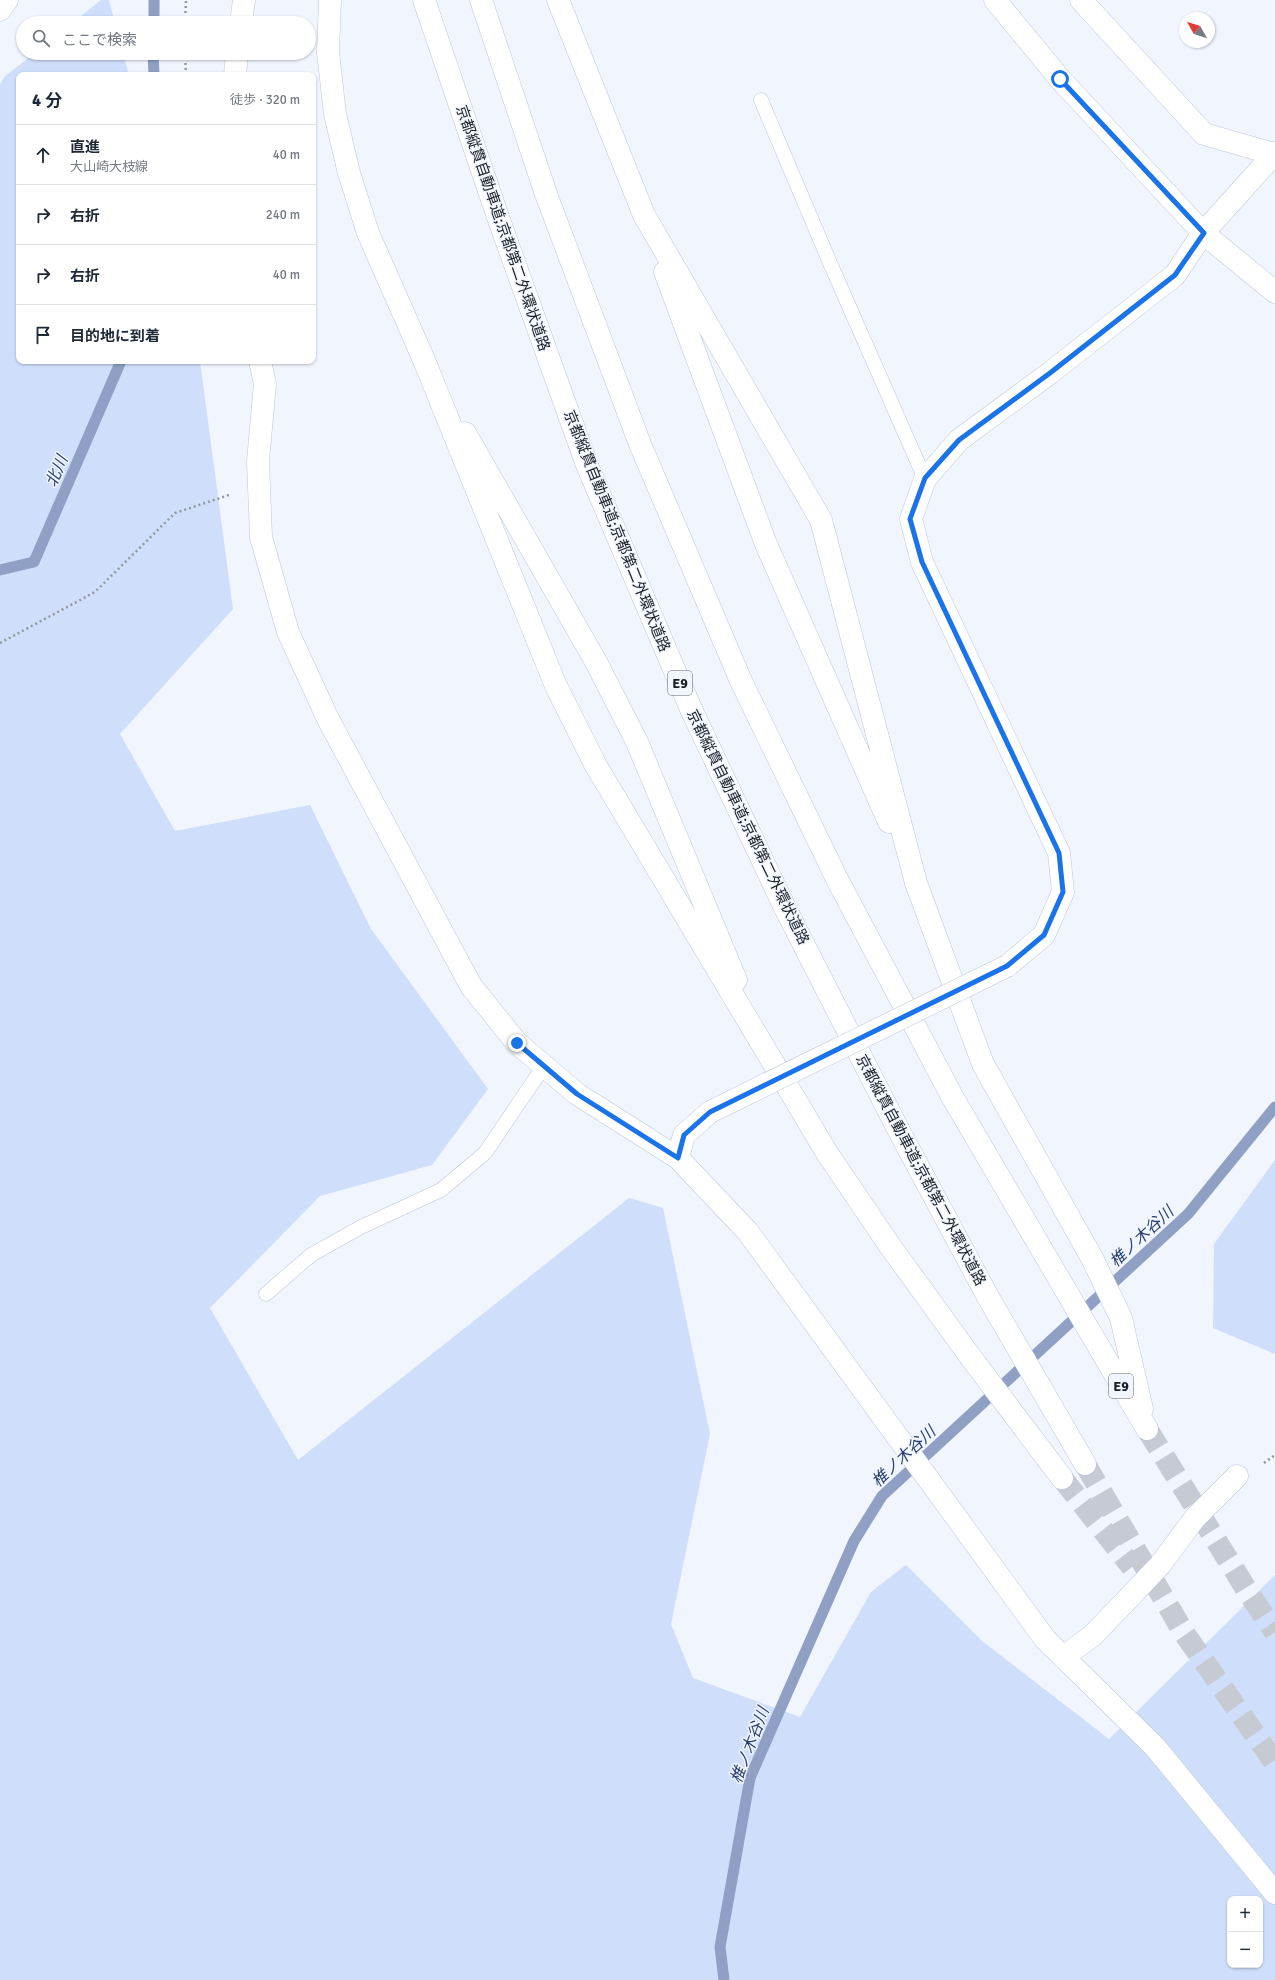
<!DOCTYPE html>
<html lang="ja">
<head>
<meta charset="utf-8">
<style>
  body { margin:0; font-family:Signika,"Noto Sans JP",sans-serif; background:#f2f2f3; color:#1f2937 }
  .controls { position:absolute; right:12px; bottom:12px; display:grid; overflow:hidden; border-radius:8px; box-shadow:0 1px 3px #0004 }
  .controls button { width:36px; height:36px; display:grid; place-items:center; padding:0; border:0; border-bottom:1px solid #e0e1e3; background:#fff; color:#1f2937; font:20px sans-serif }
  .compass { position:absolute; left:1179px; top:12px; width:36px; height:36px; border-radius:50%; background:#fff; box-shadow:0 1px 3px #0004; rotate:309deg }
  .stop { position:absolute; width:12px; height:12px; margin:-9px; border:3px solid #1a73e8; border-radius:50%; background:#fff }
  .stop.end { background:#1a73e8; border-color:#fff; box-shadow:0 1px 4px #0008 }
  .list { margin:0; padding:0; list-style:none }
  h2 { display:flex; justify-content:space-between; align-items:center; height:52px; margin:0; padding:0 16px; font-size:17px }
  h2 small { font-size:13px; font-weight:400; color:#747a83 }
  .list li { display:grid; grid-template-columns:26px 1fr auto; gap:12px; align-items:center; box-sizing:border-box; height:60px; padding:0 16px; border-top:1px solid #e0e1e3 }
  .list b { display:block; font-size:15px; white-space:nowrap }
  .list p { margin:0; font-size:13px; white-space:nowrap; color:#747a83 }
  .list em { font-size:13px; font-style:normal; color:#747a83 }
  .icon { flex:none; width:22px; height:22px; fill:none; stroke:currentColor; stroke-width:2; stroke-linecap:round; stroke-linejoin:round }
  .map { position:relative; flex:none; width:1275px; height:1980px; overflow:hidden }
  .search { position:absolute; background:#fff; box-shadow:0 1px 3px #0004; left:16px; top:16px; width:300px; height:44px; display:flex; align-items:center; gap:10px; box-sizing:border-box; padding:0 14px; border-radius:22px; color:#747a83; font-size:15px }
  .panel { position:absolute; background:#fff; box-shadow:0 1px 3px #0004; left:16px; top:72px; width:300px; height:292px; border-radius:8px }
  .map>svg:first-child { display:block }
  .green { fill:#cfdefa; fill-rule:evenodd }
  .lines { fill:none; stroke-linecap:round; stroke-linejoin:round }
  .stream { stroke:#8fa0c4; stroke-width:11 }
  .highway-tunnel { stroke:#c5cad3; stroke-width:22; stroke-dasharray:22 11; stroke-linecap:butt }
  .lane-casing { stroke:#bcc7dd; stroke-width:15 }
  .street-casing { stroke:#bcc7dd; stroke-width:23 }
  .primary-casing { stroke:#bcc7dd; stroke-width:23 }
  .highway-casing { stroke:#bcc7dd; stroke-width:23 }
  .path { stroke:#93979f; stroke-width:2.5; stroke-dasharray:2 3; stroke-linecap:butt }
  .lane { stroke:#fff; stroke-width:14 }
  .street { stroke:#fff; stroke-width:22 }
  .primary { stroke:#fff; stroke-width:22 }
  .highway { stroke:#fff; stroke-width:22 }
  .street-bridge-casing { stroke:#bcc7dd; stroke-width:23; stroke-linecap:butt }
  .street-bridge { stroke:#fff; stroke-width:22 }
  .route { stroke:#1a73e8; stroke-width:5 }
  .labels { text-anchor:middle; stroke-width:3; stroke-linejoin:round; paint-order:stroke }
  .shield { fill:#f0f5fe; stroke:#5a5e66; stroke-width:1 }
  .shield-label { font-size:14px; font-weight:bold; fill:#1a1e25 }
  .street-label { font-size:15px; fill:#1a1e25; stroke:#f0f5fe }
  .water-label { font-size:16px; font-style:italic; fill:#293f6f; stroke:#f0f5fe }
</style>
</head>
<body>
<div class="map">
<svg width="1275" height="1980" viewBox="0 0 1275 1980">
  <rect width="100%" height="100%" fill="#f0f5fe"/>
  <!-- green -->
  <path class="green" d="M101 0H109L115 23H72Z
    M35 53H123L129 75H19V361H200L233 609 120 734 175 831 310 805 371 929 488 1089 432 1165 320 1196 210 1308 298 1460 629 1198 663 1208 710 1434 671 1624 693 1678 800 1717 871 1592 906 1565 982 1641 1109 1739 1275 1575V1980H0V84L5 76ZM1230 1899H1260V1965H1230Z
    M1275 1160V1354L1213 1328 1214 1244Z"/>
  <g class="lines">
    <!-- stream -->
    <path class="stream" d="M154 23V0
      M153 53 154 75
      M0 570 34 562 121 361
      M724 1980 720 1947 750 1778 854 1541 882 1496 1188 1214 1275 1107"/>
    <!-- highway-tunnel -->
    <path class="highway-tunnel" d="M1147 1429 1248 1592 1275 1632
      M1085 1464 1184 1633 1275 1763
      M1062 1478 1132 1567"/>
    <!-- lane casing -->
    <g class="lane-casing">
      <path id="lane" d="M761 100 830 263 925 479
        M266 1294 311 1255 361 1227 441 1190 485 1153 544 1066"/>
    </g>
    <!-- street casing -->
    <g class="street-casing">
      <path id="street" d="M1081 0 1204 134 1274 154
        M0 10 7 0
        M241 23 244 0
        M235 75 237 53
        M260 361 265 384 258 461 261 537 288 632 328 719 471 986 517 1043 577 1094 678 1158 748 1232 1045 1639 1155 1747 1275 1893
        M1007 966 1044 935 1063 892 1059 853 922 562 911 519 925 479 959 440 1050 373 1175 275 1203 233 1275 153
        M678 1158 684 1135 710 1112
        M1063 1657 1092 1636 1123 1604 1160 1565 1195 1518 1237 1476"/>
    </g>
    <!-- primary casing -->
    <g class="primary-casing">
      <path id="primary" d="M995 0 1060 79 1203 233 1275 292"/>
    </g>
    <!-- highway casing -->
    <g class="highway-casing">
      <path id="highway" d="M330 0 328 52 335 114 349 173 368 233 424 360 556 686 595 764 827 1153 890 1246 972 1359 1062 1478
        M424 0 499 220 587 465 691 709 785 908 898 1129 988 1297 1085 1464
        M481 0 546 194 640 444 741 681 838 881 953 1098 1147 1429
        M558 0 644 215 821 520 916 883 983 1064 1092 1258 1121 1318 1142 1409
        M665 272 766 544 889 822
        M465 433 595 660 637 742 736 980"/>
    </g>
    <!-- path -->
    <path class="path" d="M185 23 186 0
      M185 53 186 75
      M0 643 95 592 175 513 229 495
      M1264 1463 1275 1455"/>
    <!-- lane -->
    <use href="#lane" class="lane"/>
    <!-- street -->
    <use href="#street" class="street"/>
    <!-- primary -->
    <use href="#primary" class="primary"/>
    <!-- highway -->
    <use href="#highway" class="highway"/>
    <!-- street-bridge casing -->
    <g class="street-bridge-casing">
      <path id="street-bridge" d="M710 1112 1007 966"/>
    </g>
    <!-- street-bridge -->
    <use href="#street-bridge" class="street-bridge"/>
  </g>
  <g class="lines">
    <!-- route -->
    <path class="route" d="M517 1043 577 1094 678 1158 684 1135 710 1112 1007 966 1044 935 1063 892 1059 853 922 562 910 519 925 478 959 440 1050 373 1175 275 1204 233 1060 79"/>
  </g>
  <g class="labels">
    <!-- shield labels -->
    <g class="shield">
      <rect x="668" y="671" width="24" height="24" rx="3"/>
      <rect x="1109" y="1374" width="24" height="24" rx="3"/>
    </g>
    <g class="shield-label">
      <text x="680" y="688">E9</text>
      <text x="1121" y="1391">E9</text>
    </g>
    <!-- street labels -->
    <g class="street-label">
      <text transform="translate(503 228) rotate(71)" y="5">京都縦貫自動車道;京都第二外環状道路</text>
      <text transform="translate(617 531) rotate(68)" y="5">京都縦貫自動車道;京都第二外環状道路</text>
      <text transform="translate(748 827) rotate(64)" y="5">京都縦貫自動車道;京都第二外環状道路</text>
      <text transform="translate(921 1170) rotate(62)" y="5">京都縦貫自動車道;京都第二外環状道路</text>
    </g>
    <!-- water labels -->
    <g class="water-label">
      <text transform="translate(56 471) rotate(-67)" y="6">北川</text>
      <text transform="translate(1141 1236) rotate(-43)" y="6">椎ノ木谷川</text>
      <text transform="translate(903 1456) rotate(-43)" y="6">椎ノ木谷川</text>
      <text transform="translate(749 1745) rotate(-69)" y="6">椎ノ木谷川</text>
    </g>
  </g>
</svg>
<div class="controls">
<button>+</button>
<button>−</button>
</div>
<svg class="compass" viewBox="-18 -18 36 36"><path d="M0-13l5 13h-10z" fill="#e53935"/><path d="M0 13l5-13h-10z" fill="#747a83"/></svg>
<div class="stop" style="left:1060px;top:79px"></div>
<div class="stop end" style="left:517px;top:1043px"></div>
<div class="search"><svg class="icon" aria-label="search" viewBox="0 0 24 24"><circle cx="10" cy="10" r="6"/><path d="M15 15l6 6"/></svg>ここで検索</div>
<section class="panel">
<h2>4 分<small>徒歩 · 320 m</small></h2>
<ul class="list">
<li><svg class="icon" aria-label="ahead" viewBox="0 0 24 24"><path d="M12 20V5M6 11l6-6 6 6"/></svg><div><b>直進</b><p>大山崎大枝線</p></div><em>40 m</em></li>
<li><svg class="icon" aria-label="right" viewBox="0 0 24 24"><path d="M7 20v-9h11M14 6l5 5-5 5"/></svg><div><b>右折</b></div><em>240 m</em></li>
<li><svg class="icon" aria-label="right" viewBox="0 0 24 24"><path d="M7 20v-9h11M14 6l5 5-5 5"/></svg><div><b>右折</b></div><em>40 m</em></li>
<li><svg class="icon" aria-label="arrive" viewBox="0 0 24 24"><path d="M6 21V4h12l-3 4 3 4H6"/></svg><div><b>目的地に到着</b></div></li>
</ul>
</section>
</div>
</body>
</html>
